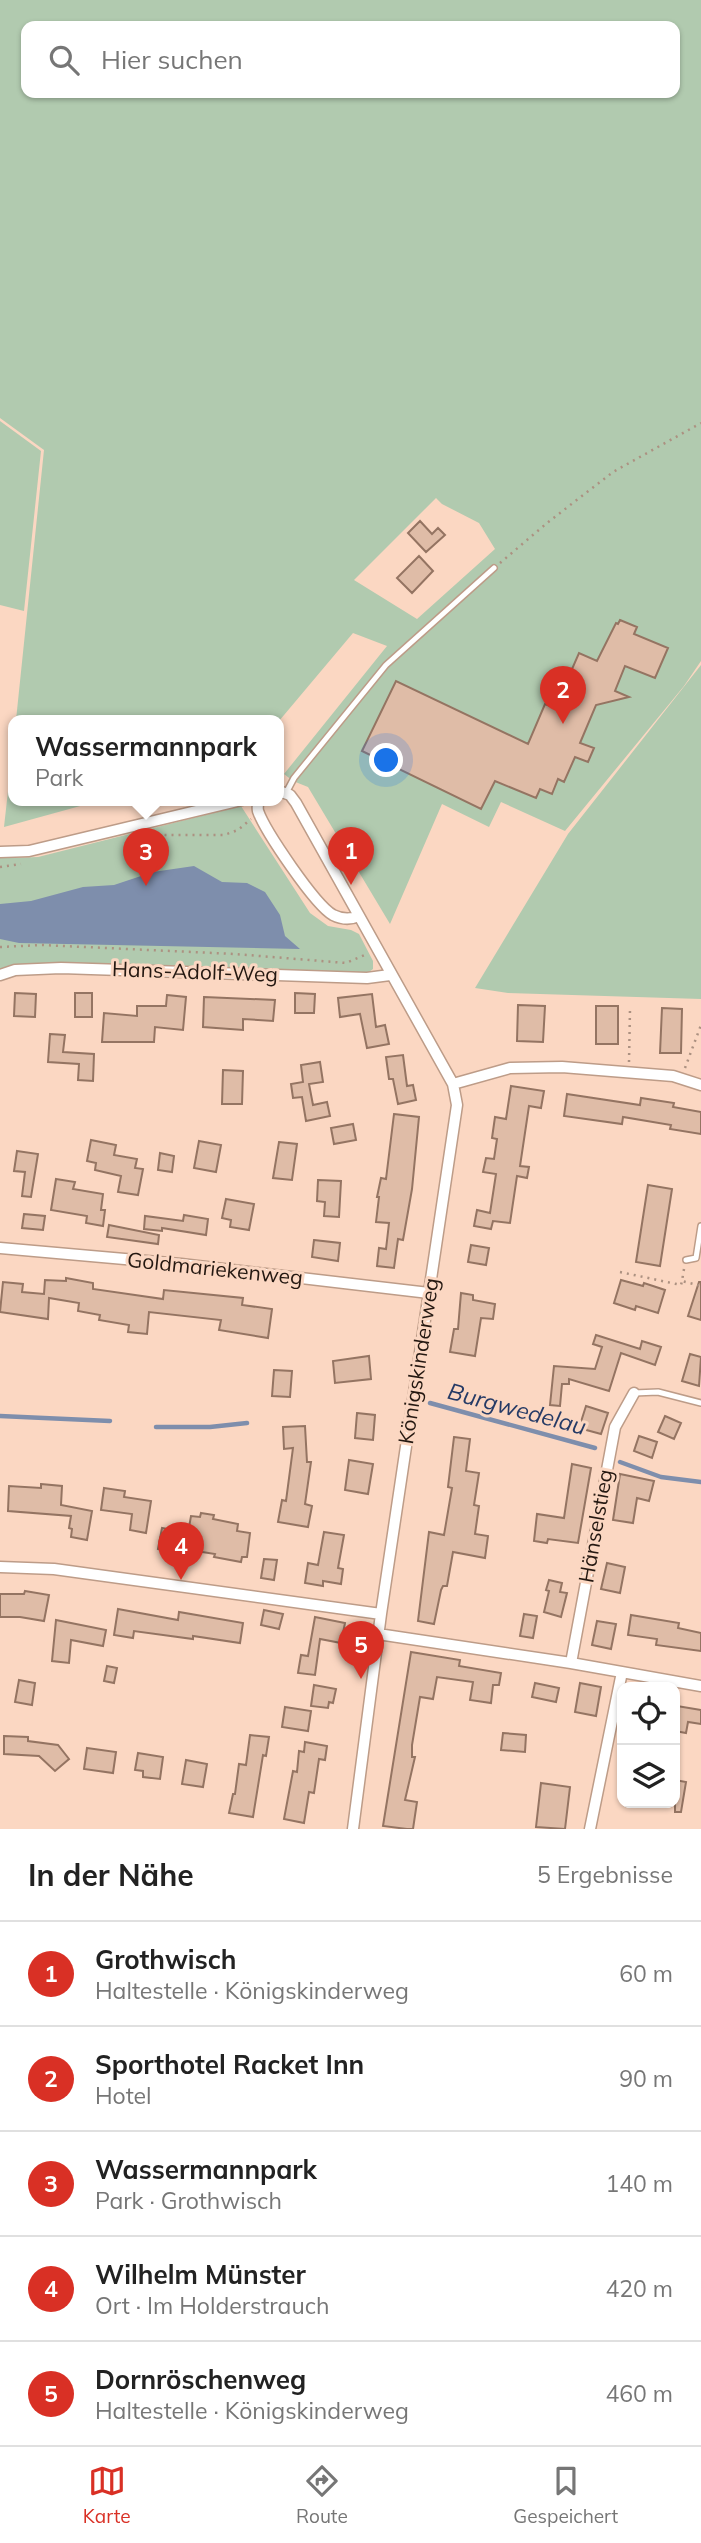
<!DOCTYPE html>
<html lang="de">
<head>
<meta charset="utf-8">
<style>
  body { margin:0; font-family:Mulish,sans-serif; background:#f2f2f2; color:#222 }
  .controls { position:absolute; right:21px; bottom:21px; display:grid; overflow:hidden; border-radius:14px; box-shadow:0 2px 5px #0004 }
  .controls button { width:63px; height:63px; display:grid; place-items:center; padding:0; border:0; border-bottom:2px solid #e0e0e0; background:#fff; color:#222; font:35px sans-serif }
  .you { position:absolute; left:387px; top:761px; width:24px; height:24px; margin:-18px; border:5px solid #fff; border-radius:50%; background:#1a73e8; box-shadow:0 0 0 10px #1a73e833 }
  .badge { display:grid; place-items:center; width:46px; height:46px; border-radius:50%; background:#d93025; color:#fff; font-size:23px; font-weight:700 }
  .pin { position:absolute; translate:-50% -58px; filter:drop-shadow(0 2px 4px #0008) }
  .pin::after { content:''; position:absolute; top:37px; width:24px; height:21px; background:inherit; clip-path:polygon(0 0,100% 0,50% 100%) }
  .popup { position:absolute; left:8px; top:715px; width:276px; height:91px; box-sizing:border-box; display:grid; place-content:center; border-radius:14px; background:#fff; filter:drop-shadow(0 2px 5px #0005); font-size:23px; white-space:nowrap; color:#767676 }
  .popup b { font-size:26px; color:#222 }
  .popup::after { content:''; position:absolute; left:50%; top:100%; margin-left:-14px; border:14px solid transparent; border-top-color:#fff }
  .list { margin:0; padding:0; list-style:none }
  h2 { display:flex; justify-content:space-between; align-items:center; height:91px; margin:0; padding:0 28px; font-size:30px }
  h2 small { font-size:23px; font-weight:400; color:#767676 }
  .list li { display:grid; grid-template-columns:46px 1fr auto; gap:21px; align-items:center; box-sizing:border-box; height:105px; padding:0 28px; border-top:2px solid #e0e0e0 }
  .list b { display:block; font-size:26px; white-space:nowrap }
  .list p { margin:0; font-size:23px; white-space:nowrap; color:#767676 }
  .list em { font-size:23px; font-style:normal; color:#767676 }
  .icon { flex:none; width:38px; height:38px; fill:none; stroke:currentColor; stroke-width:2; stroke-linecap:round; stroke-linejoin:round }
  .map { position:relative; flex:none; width:701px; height:1829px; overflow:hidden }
  .search { position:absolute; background:#fff; box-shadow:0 2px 5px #0004; left:21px; right:21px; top:21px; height:77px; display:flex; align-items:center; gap:18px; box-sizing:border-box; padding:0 24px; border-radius:14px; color:#767676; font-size:26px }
  .sheet { height:616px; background:#fff }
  nav { display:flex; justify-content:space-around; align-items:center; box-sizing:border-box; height:98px; border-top:2px solid #e0e0e0; background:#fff; font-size:19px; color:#767676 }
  nav a { display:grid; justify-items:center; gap:4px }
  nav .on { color:#d93025 }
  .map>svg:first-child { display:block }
  .green { fill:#b1caaf; fill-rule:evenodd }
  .water { fill:#7e8eac }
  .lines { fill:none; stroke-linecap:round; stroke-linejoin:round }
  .stream { stroke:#7e8eac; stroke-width:4.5 }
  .building { fill:#dfbca7; stroke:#947462; stroke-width:2 }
  .service-casing { stroke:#bd9c88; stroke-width:8 }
  .minor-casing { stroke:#bd9c88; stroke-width:13 }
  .path { stroke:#ac9181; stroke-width:2.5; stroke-dasharray:2 5; stroke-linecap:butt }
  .service { stroke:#fff; stroke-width:5 }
  .minor { stroke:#fff; stroke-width:10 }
  .labels { text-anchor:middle; stroke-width:6; stroke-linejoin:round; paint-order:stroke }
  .street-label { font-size:21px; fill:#241811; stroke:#fbd7c2 }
  .water-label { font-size:23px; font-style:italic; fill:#263b66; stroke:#fbd7c2 }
</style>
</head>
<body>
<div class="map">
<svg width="701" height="1829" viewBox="0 0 701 1829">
  <rect width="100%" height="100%" fill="#fbd7c2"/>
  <!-- green -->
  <path class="green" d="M0 0H701V661L684 686 565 831 501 802 489 827 442 804 390 924 308 787 293 781 284 774 387 646 353 633 279 721 16 720 44 450 0 418ZM26 26H675V93H26ZM436 498 442 504 479 523 495 549 417 619 354 580Z
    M0 421 41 451 24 611 0 605Z
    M701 665V999L508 993 475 988 568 834Z
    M13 746V800H102L4 827Z
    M241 806 310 913 328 926 351 930 359 934 373 961V969L366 974 168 965 17 966 0 971V853L10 858 38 857Z"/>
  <!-- water -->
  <path class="water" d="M194 866 222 882 247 883 265 892 280 915 285 936 300 949 19 943 0 939V904L31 901 83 887 114 885 153 872Z"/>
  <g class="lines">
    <!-- stream -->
    <path class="stream" d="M430 1403 595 1448
      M0 1416 110 1421
      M156 1427H210L247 1423
      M620 1462 661 1477 701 1482"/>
  </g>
  <!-- building -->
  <path class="building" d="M420 521 432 534 438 528 445 535 426 552 408 533Z
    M419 556 433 571 412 593 397 578Z
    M620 620 637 627 634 634 668 648 655 678 625 666 615 691 629 697 596 705 580 743 594 748 588 762 575 757 564 782 558 779 552 794 540 789 536 798 495 781 481 809 362 751 396 681 528 744 545 704 555 708 579 653 597 661 616 623 618 624Z
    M15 993 36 994 35 1017 14 1016Z
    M75 993H92V1017H75Z
    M295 993 315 994 314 1013H295Z
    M372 994 376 1027 385 1025 389 1044 367 1048 360 1014 340 1017 338 998Z
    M167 995 186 997 183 1030 155 1027 154 1042H102L104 1013 137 1016V1006H166Z
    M204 997 275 1000 273 1021 243 1019V1030L203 1027Z
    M518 1005 545 1006 543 1042 517 1041Z
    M596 1006H618V1044H596Z
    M662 1008 682 1009 681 1053H660Z
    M50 1034 65 1035 63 1052 94 1054 93 1081 78 1080 79 1064 48 1062Z
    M403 1055 407 1086 413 1085 416 1100 398 1104 393 1079H389L386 1057Z
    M320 1062 323 1082 309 1084 313 1105 327 1102 330 1116 306 1121 302 1097 293 1098 291 1084 303 1082 301 1065Z
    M223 1070 243 1071 242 1104H222Z
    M511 1086 544 1091 541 1108 529 1106 520 1166 529 1167 527 1178 517 1176 510 1223 493 1221 491 1229 474 1226 477 1210 490 1213 496 1174 483 1172 486 1158 494 1159 497 1139 492 1138 495 1117 506 1119Z
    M567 1094 640 1105 641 1098 674 1103 673 1107 701 1112V1134L670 1129 671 1125 623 1117 622 1124 564 1116Z
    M394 1114 419 1117 412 1189 403 1240 398 1239 394 1268 377 1266 379 1248 386 1249 389 1223 376 1222 379 1197H377L381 1178 386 1179Z
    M353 1124 356 1140 334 1144 331 1128Z
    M91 1140 116 1145 114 1155 137 1159 135 1168 143 1169 138 1195 118 1192 121 1176 95 1170 96 1163 87 1161Z
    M199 1141 221 1145 216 1172 194 1168Z
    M279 1142 297 1144 292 1180 273 1178Z
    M17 1151 38 1154 31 1197 22 1196 25 1172 14 1171Z
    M160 1153 174 1156 172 1172 158 1170Z
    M56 1179 75 1182 73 1189 103 1194 101 1210H105L103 1226 86 1223 87 1216 51 1210Z
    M318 1180 341 1181 339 1217 324 1216 325 1202 317 1201Z
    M648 1185 672 1189 660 1266 636 1262Z
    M226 1199 254 1204 249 1230 230 1227 231 1220 222 1218Z
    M24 1214 45 1216 43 1230 22 1228Z
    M184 1215 208 1219 206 1235 162 1228V1231L144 1229 145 1216 183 1221Z
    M109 1225 159 1235 158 1244 107 1237Z
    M314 1240 340 1243 338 1261 312 1257Z
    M471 1245 489 1248 486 1265 468 1262Z
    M66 1278 93 1283V1289L163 1299 164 1290 243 1298 242 1305 272 1309 268 1338 219 1330 221 1320 149 1312 147 1334 128 1332 129 1325 99 1320 100 1315 78 1311 79 1303 49 1298 48 1319 0 1312 3 1282 23 1284 22 1292 44 1294 45 1280 66 1281Z
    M621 1280 643 1286 644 1283 665 1290 658 1313 636 1306 635 1310 614 1303Z
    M699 1282H701V1320L688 1316Z
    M461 1293 473 1295V1300L495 1304 493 1319 481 1318 475 1356 450 1352 454 1329H458Z
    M596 1335 640 1349 642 1341 661 1347 655 1365 621 1353 609 1391 569 1379V1384H562L560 1406 550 1405 554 1366 595 1369 602 1347 593 1344Z
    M690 1354 701 1357 699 1386 682 1381Z
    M369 1356 371 1379 335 1383 333 1361Z
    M274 1370 292 1371 290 1397 272 1396Z
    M586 1406 608 1413 601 1434 579 1428Z
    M357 1413 375 1415 373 1440 355 1438Z
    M665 1416 681 1423 674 1439 658 1432Z
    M305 1426 307 1462H311L305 1504 312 1506 308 1527 278 1522 282 1500 286 1501 293 1448 284 1449 283 1427Z
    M639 1436 657 1442 652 1458 634 1451Z
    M454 1437 470 1439 466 1471 479 1473 474 1505 479 1506 475 1534 488 1536 485 1558 453 1552 447 1586H443L441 1590 434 1624 418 1621 429 1532 444 1535 452 1488 448 1487Z
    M349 1460 373 1464 368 1494 345 1490Z
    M572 1464 591 1468 578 1543 548 1539 547 1543 534 1541 537 1514 564 1518Z
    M620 1474 654 1481 649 1501 637 1498 633 1523 613 1520Z
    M41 1484 62 1486 61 1505 92 1511 87 1540 71 1537 72 1529 69 1528 71 1516 8 1511 9 1486 41 1488Z
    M104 1488 125 1491 124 1497 151 1501 146 1533 130 1530 132 1514 101 1510Z
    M201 1513 214 1515 213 1519 238 1524 237 1531 250 1533 247 1557H242L241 1562 214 1557 215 1554 177 1548 176 1553 158 1549 162 1528 188 1533 191 1516 200 1517Z
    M324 1532 344 1535 338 1568 343 1569 341 1584 323 1581V1586L305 1583 308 1563 318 1565Z
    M264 1559 277 1560 274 1580 261 1578Z
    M607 1563 625 1567 620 1593 601 1589Z
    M549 1580 562 1583 560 1592 567 1593 561 1617 544 1612 549 1591 546 1590Z
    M25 1591 49 1595 44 1621 20 1617H0V1594H24Z
    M118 1609 178 1620 179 1612 243 1623 240 1643 193 1636V1639L134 1631 133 1638 114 1635Z
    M264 1610 283 1614 279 1629 261 1625Z
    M524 1614 537 1616 533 1638 520 1636Z
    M631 1615 679 1623 678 1628 701 1633V1651L656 1645 657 1639 628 1635Z
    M315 1617 345 1623 341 1643 320 1639 315 1675 298 1673 301 1655 308 1656Z
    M56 1620 106 1630 103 1646 71 1640 69 1663 52 1661Z
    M597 1621 616 1624 611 1649 592 1645Z
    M411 1652 460 1660 459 1666 501 1673 499 1685H493L491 1703 470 1700 473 1682 437 1677 433 1699 420 1697 412 1745V1757H415L405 1800 417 1802 413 1829H407L383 1826Z
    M107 1666 117 1668 114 1683 104 1681Z
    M19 1680 35 1683 32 1705 15 1702Z
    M535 1683 559 1688 556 1702 532 1697Z
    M580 1683 601 1687 596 1716 575 1712Z
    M314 1685 336 1689 333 1703 329 1702 328 1708 311 1706Z
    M677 1706 701 1710V1724L688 1722 686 1733 675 1731Z
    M285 1707 311 1711 308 1731 282 1727Z
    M503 1733 526 1735 525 1752 501 1750Z
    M250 1735 269 1737 266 1756 263 1755 253 1817 229 1813 233 1794H235L239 1764 246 1765Z
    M4 1736 28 1737V1741L58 1745 69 1759 55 1771 39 1756 4 1754Z
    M305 1742 327 1746 325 1760 319 1759 314 1793 309 1792 304 1823 284 1819 293 1771 297 1772 299 1751 304 1752Z
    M87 1748 116 1752 113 1773 84 1769Z
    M138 1753 163 1757 160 1779 143 1777V1771L135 1770Z
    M186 1760 207 1764 203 1787 182 1784Z
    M675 1780 686 1782 681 1812H675Z
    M541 1783 570 1787 565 1829 536 1827Z"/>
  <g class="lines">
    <!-- service casing -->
    <g class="service-casing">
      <path id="service" d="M286 793 294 778 386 665 494 568
        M686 1260 696 1258 701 1226
        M634 1393 658 1392 701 1403"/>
    </g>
    <!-- minor casing -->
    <g class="minor-casing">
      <path id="minor" d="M279 791 290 795 296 803 453 1084 457 1105 381 1614 353 1829
        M259 800C258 805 257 806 258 811 265 831 315 905 333 915 341 919 350 920 359 916
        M0 852 29 851 242 800
        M0 975 15 970 61 968 367 978 390 975
        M453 1084 510 1068 562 1067 673 1076 701 1085
        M0 1248 181 1264 429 1293
        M0 1567 54 1569 381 1614
        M378 1634 571 1663 701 1686
        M571 1663 615 1427 634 1393
        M590 1829 622 1672"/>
    </g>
    <!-- path -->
    <path class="path" d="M500 563 547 523 613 472 701 423
      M130 840 155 835H224L238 830 251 819
      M0 867 21 864
      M0 947 42 945 235 954 346 963 367 954
      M629 1062 630 1009
      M685 1068 701 1025
      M684 1269 682 1281 701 1286
      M620 1272 681 1285 682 1281"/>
    <!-- service -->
    <use href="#service" class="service"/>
    <!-- minor -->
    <use href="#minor" class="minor"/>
  </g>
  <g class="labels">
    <!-- street labels -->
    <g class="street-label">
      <text transform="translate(195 972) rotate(2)" y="7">Hans-Adolf-Weg</text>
      <text transform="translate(215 1269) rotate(6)" y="7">Goldmariekenweg</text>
      <text transform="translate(419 1361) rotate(-81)" y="7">Königskinderweg</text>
      <text transform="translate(596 1526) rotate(-80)" y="7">Hänselstieg</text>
    </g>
    <!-- water labels -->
    <g class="water-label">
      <text transform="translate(517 1409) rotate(15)" y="8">Burgwedelau</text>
    </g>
  </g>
</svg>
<div class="controls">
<button><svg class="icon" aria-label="locate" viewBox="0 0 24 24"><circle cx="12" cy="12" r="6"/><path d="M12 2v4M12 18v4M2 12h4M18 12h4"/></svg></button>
<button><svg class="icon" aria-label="layers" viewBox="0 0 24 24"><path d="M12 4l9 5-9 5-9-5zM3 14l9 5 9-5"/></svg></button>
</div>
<div class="you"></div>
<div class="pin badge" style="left:351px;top:885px">1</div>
<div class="pin badge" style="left:563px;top:724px">2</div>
<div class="pin badge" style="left:146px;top:886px">3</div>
<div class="popup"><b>Wassermannpark</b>Park</div>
<div class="pin badge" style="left:181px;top:1580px">4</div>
<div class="pin badge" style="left:361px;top:1679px">5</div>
<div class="search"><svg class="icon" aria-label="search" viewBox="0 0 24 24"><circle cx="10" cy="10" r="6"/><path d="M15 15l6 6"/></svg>Hier suchen</div>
</div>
<section class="sheet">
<h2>In der Nähe<small>5 Ergebnisse</small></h2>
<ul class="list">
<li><span class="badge">1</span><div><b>Grothwisch</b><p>Haltestelle · Königskinderweg</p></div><em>60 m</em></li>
<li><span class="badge">2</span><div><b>Sporthotel Racket Inn</b><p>Hotel</p></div><em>90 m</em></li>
<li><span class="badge">3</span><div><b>Wassermannpark</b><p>Park · Grothwisch</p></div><em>140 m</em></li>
<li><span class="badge">4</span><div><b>Wilhelm Münster</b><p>Ort · Im Holderstrauch</p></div><em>420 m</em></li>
<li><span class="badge">5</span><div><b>Dornröschenweg</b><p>Haltestelle · Königskinderweg</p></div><em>460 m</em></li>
</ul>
</section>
<nav>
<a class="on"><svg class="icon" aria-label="map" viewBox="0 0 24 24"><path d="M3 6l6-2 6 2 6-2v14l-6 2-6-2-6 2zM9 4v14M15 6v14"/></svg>Karte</a>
<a><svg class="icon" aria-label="directions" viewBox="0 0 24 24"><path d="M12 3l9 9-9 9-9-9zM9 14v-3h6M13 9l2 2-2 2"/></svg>Route</a>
<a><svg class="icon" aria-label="saved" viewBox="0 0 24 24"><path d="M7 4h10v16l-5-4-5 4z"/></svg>Gespeichert</a>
</nav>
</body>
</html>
